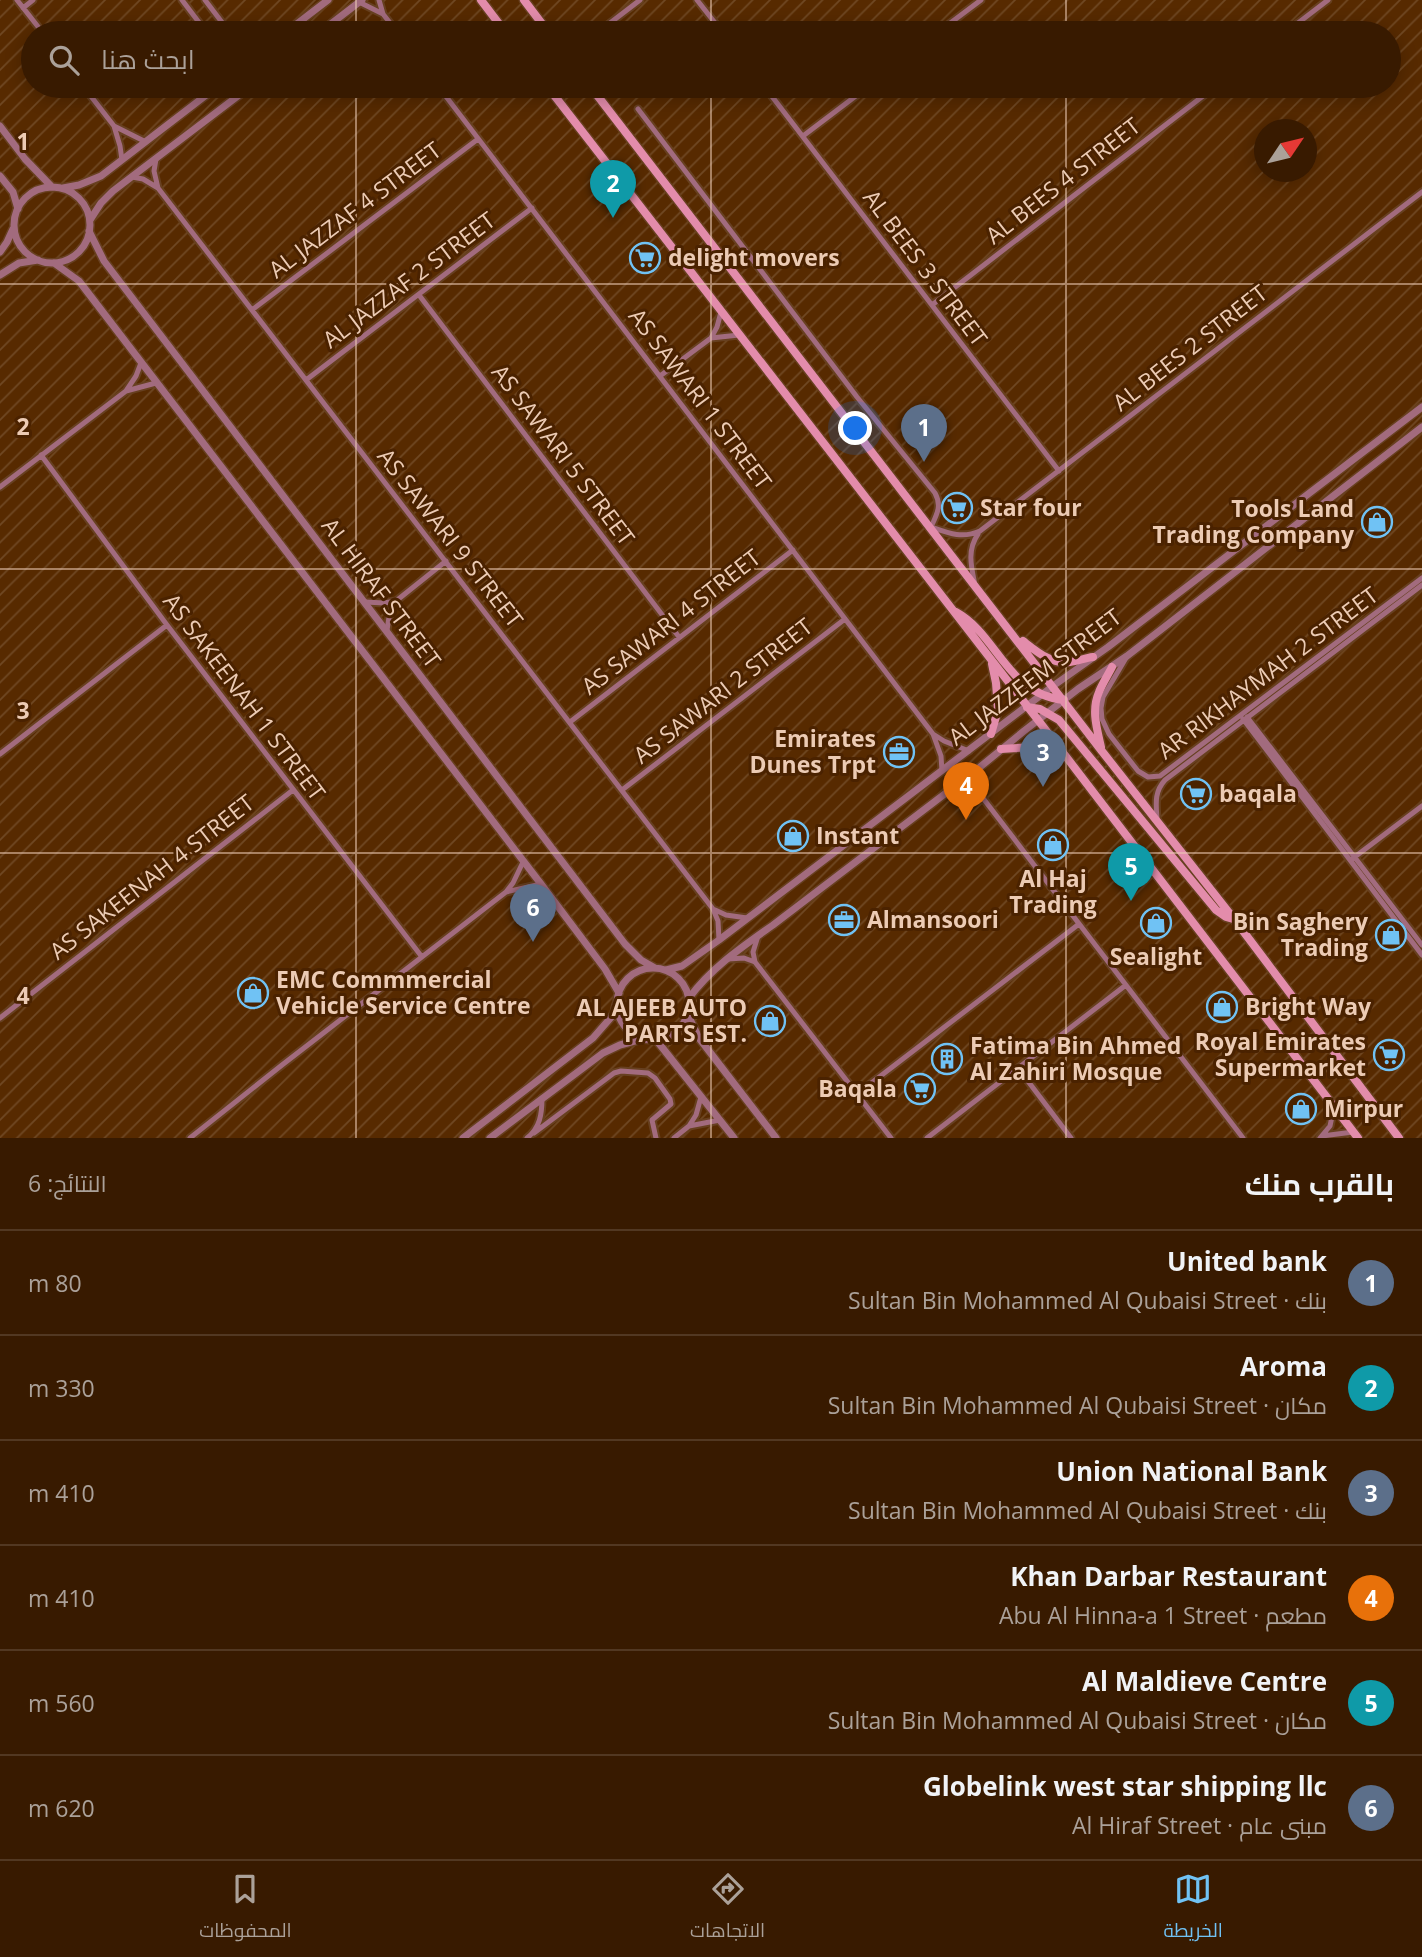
<!DOCTYPE html>
<html lang="ar">
<head>
<meta charset="utf-8">
<style>
  body { margin:0; font-family:"Open Sans",Cairo,sans-serif; background:#3f230a; color:#f1f3f6; direction:rtl }
  .compass { position:absolute; left:1254px; top:119px; width:63px; height:63px; border-radius:50%; background:#381a00; box-shadow:0 4px 18px #0003; rotate:55deg }
  .you { position:absolute; left:856px; top:429px; width:24px; height:24px; margin:-18px; border:5px solid #fff; border-radius:50%; background:#1a73e8; box-shadow:0 0 0 10px #1a73e833 }
  .badge { display:grid; place-items:center; width:46px; height:46px; border-radius:50%; background:#70c2f4; color:#fff; font-size:23px; font-weight:700 }
  .pin { position:absolute; translate:-50% -58px; filter:drop-shadow(0 2px 4px #0008) }
  .pin::after { content:''; position:absolute; top:37px; width:24px; height:21px; background:inherit; clip-path:polygon(0 0,100% 0,50% 100%) }
  .list { margin:0; padding:0; list-style:none }
  h2 { display:flex; justify-content:space-between; align-items:center; height:91px; margin:0; padding:0 28px; font-size:30px }
  h2 small { font-size:23px; font-weight:400; color:#aba199 }
  .list li { display:grid; grid-template-columns:46px 1fr auto; gap:21px; align-items:center; box-sizing:border-box; height:105px; padding:0 28px; border-top:2px solid #523822 }
  .list b { display:block; font-size:26px; white-space:nowrap }
  .list p { margin:0; font-size:23px; white-space:nowrap; color:#aba199 }
  .list em { font-size:23px; font-style:normal; color:#aba199 }
  .icon { flex:none; width:38px; height:38px; fill:none; stroke:currentColor; stroke-width:2; stroke-linecap:round; stroke-linejoin:round }
  .map { position:relative; flex:none; width:1422px; height:1138px; overflow:hidden; direction:ltr }
  .search { position:absolute; background:#381a00; box-shadow:0 4px 18px #0003; left:21px; right:21px; top:21px; height:77px; display:flex; align-items:center; gap:18px; box-sizing:border-box; padding:0 24px; border-radius:38px; color:#aba199; font-size:26px }
  .sheet { height:721px; background:#381a00 }
  nav { display:flex; justify-content:space-around; align-items:center; box-sizing:border-box; height:98px; border-top:2px solid #523822; background:#381a00; font-size:19px; color:#aba199 }
  nav a { display:grid; justify-items:center; gap:4px }
  nav .on { color:#70c2f4 }
  .map>svg:first-child { display:block }
  .industrial { fill:url(#industrial-furrows); fill-rule:evenodd }
  .lines { fill:none; stroke-linecap:round; stroke-linejoin:round }
  .minor-casing { stroke:#674020; stroke-width:9 }
  .tertiary-casing { stroke:#674020; stroke-width:10 }
  .secondary-casing { stroke:#674020; stroke-width:11 }
  .minor { stroke:#a26b7e; stroke-width:5 }
  .tertiary { stroke:#a26b7e; stroke-width:7 }
  .secondary { stroke:#e38cab; stroke-width:8 }
  .grid { fill:none; stroke:#eccbb4; stroke-width:2; stroke-opacity:0.55 }
  .labels { text-anchor:middle; stroke-width:6; stroke-linejoin:round; paint-order:stroke }
  .street-label { font-size:23px; fill:#eccbb4; stroke:#4a2200 }
  .poi-label { font-size:23px; font-weight:bold; fill:#eccbb4; stroke:#4a2200; text-anchor:start }
  .grid-label { font-size:23px; text-anchor:middle; font-weight:bold; fill:#eccbb4; stroke:#4a2200; stroke-width:6; stroke-linejoin:round; paint-order:stroke }
</style>
</head>
<body>
<div class="map">
<svg width="1422" height="1138" viewBox="0 0 1422 1138">
  <defs>
    <pattern id="industrial-furrows" width="10" height="10" patternUnits="userSpaceOnUse" patternTransform="scale(1.75)"><rect width="10" height="10" fill="#572a00"/><path d="M-1 1l2-2M0 10L10 0M9 11l2-2" fill="none" stroke="#6f4823"/></pattern>
  </defs>
  <rect width="100%" height="100%" fill="#4a2200"/>
  <!-- industrial -->
  <path class="industrial" d="M0 0H1422V1138H0ZM33 33H1389V86H33ZM1264 130H1306V172H1264Z"/>
  <g class="lines">
    <!-- minor casing -->
    <g class="minor-casing">
      <path id="minor" d="M17 0 43 33
        M182 0 207 33
        M205 0 224 25 223 33
        M379 0 383 14 398 33
        M697 0 723 33
        M359 2 383 14
        M23 8 33 0
        M597 33 640 0
        M937 33 981 0
        M1285 33 1328 0
        M83 86 114 126 120 146 122 160
        M438 86 933 734 941 756 942 771
        M764 86 1059 471
        M638 109 857 397 935 493C942 506 937 514 931 527 948 533 962 539 980 531L1422 192
        M114 126 146 142
        M803 136 869 86
        M156 159 154 171 158 188 713 909 718 921 719 940
        M132 177 143 179 158 188
        M419 295 679 637
        M932 305 1216 86
        M252 310 478 139
        M711 338 717 327 721 312
        M660 376 711 338 739 335
        M306 380 532 208
        M126 391 136 376 141 363
        M41 455 167 625 422 957
        M0 487 126 391 156 383
        M975 585C971 566 967 550 978 534
        M365 602 384 603 396 601
        M387 630 390 611 396 601 446 561
        M1126 658 1103 697 1101 708 1102 719 1109 734 1138 771 1148 777 1160 776 1422 578
        M1247 717 1422 945
        M1243 719 1422 955
        M570 722 793 550
        M933 734 944 741 969 751
        M0 754 167 625
        M979 769 977 780 979 793 1243 1138
        M952 787 979 793
        M622 790 845 619
        M1157 819C1156 804 1154 792 1165 780L1422 585
        M1352 859 1422 806
        M506 892 541 884
        M713 909 726 915 747 918
        M758 936 753 952 755 962 891 1138
        M728 959 744 958 755 962
        M0 1018 293 790
        M1018 1068 1071 1138
        M857 1094 1079 924
        M689 1126 696 1115 701 1097
        M534 1133 614 1073 621 1071 648 1073 655 1078 670 1099 671 1104 652 1120 656 1138
        M1322 1136 1353 1132
        M190 1138 282 1065 506 892 513 883 523 862
        M527 1138C540 1128 542 1114 542 1098
        M674 1138 689 1126 720 1120
        M927 1138 1126 985
        M1320 1138 1330 1126 1334 1107"/>
    </g>
    <!-- tertiary casing -->
    <g class="tertiary-casing">
      <path id="tertiary" d="M285 33 328 0
        M319 33 362 0
        M0 126 25 159 52 187
        M0 176 13 192 18 209
        M14 225a38 38 0 1 1 76 0a38 38 0 1 1-76 0Z
        M63 188 79 185 101 176 218 86
        M90 220 101 203 113 191 251 86
        M89 231 104 261 625 944 641 960 655 968
        M0 252 7 242 13 229
        M54 263 79 281 541 884 605 969 619 993
        M0 275 19 263 38 260
        M617 1004a36 36 0 1 1 72 0a36 36 0 1 1-72 0Z
        M666 970 682 966 719 940 1053 686 1108 647 1422 407
        M689 998C712 967 742 947 773 925L980 767 1024 731 1078 689 1127 656 1422 427
        M688 1015 699 1038 776 1138
        M657 1041 734 1138
        M463 1138 593 1038 614 1014 616 1005
        M490 1138 603 1053 620 1045 642 1039"/>
    </g>
    <!-- secondary casing -->
    <g class="secondary-casing">
      <path id="secondary" d="M481 0 506 33
        M524 0 549 33
        M547 86 1038 720 1358 1138
        M590 86 1101 750 1234 919 1399 1138
        M956 612C998 635 1006 694 1064 700
        M1023 641C1036 651 1052 665 1070 662 1078 661 1085 658 1093 657
        M1027 707 1040 709 1059 720 1216 910 1226 917 1233 919
        M991 734 998 710 996 683 992 664
        M1101 747C1097 729 1091 710 1099 692 1102 684 1108 675 1112 667
        M1001 749 1033 747 1064 755"/>
    </g>
    <!-- minor -->
    <use href="#minor" class="minor"/>
    <!-- tertiary -->
    <use href="#tertiary" class="tertiary"/>
    <!-- secondary -->
    <use href="#secondary" class="secondary"/>
  </g>
  <!-- grid -->
  <path class="grid" d="M356 0V33M711 0V33M1066 0V33M356 86V1138M711 86V1138M1066 86V1138M0 284H1422M0 569H1422M0 853H1422"/>
  <!-- icons -->
  <defs>
    <g id="supermarket-ring" transform="scale(1.575)"><circle r="9.5" fill="#4a2200" stroke="#70c2f4" stroke-width="1.5"/><path d="M-6-5.5h2.5l.6 2H6L4.5 2H-2.5L-4.4-4H-6ZM-1.5 3.2a1.3 1.3 0 1 0 .1 0ZM3 3.2a1.3 1.3 0 1 0 .1 0Z" fill="#70c2f4"/></g>
    <g id="shop-ring" transform="scale(1.575)"><circle r="9.5" fill="#4a2200" stroke="#70c2f4" stroke-width="1.5"/><path d="M-5-2.5h2.3a2.7 3.5 0 0 1 5.4 0H5L5.5 6h-11ZM-1.5-2.5h3a1.5 2.3 0 0 0-3 0Z" fill="#70c2f4"/></g>
    <g id="office-ring" transform="scale(1.575)"><circle r="9.5" fill="#4a2200" stroke="#70c2f4" stroke-width="1.5"/><path d="M-6-3h4V-5.5h4V-3h4V5H-6ZM-1-4.5V-3h2v-1.5ZM-6 0V1H6V0Z" fill="#70c2f4"/></g>
    <g id="building-ring" transform="scale(1.575)"><circle r="9.5" fill="#4a2200" stroke="#70c2f4" stroke-width="1.5"/><path d="M-4-6H4V6H1V3H-1V6H-4ZM-2.5-4.3h1.7v1.8h-1.7ZM.8-4.3h1.7v1.8H.8ZM-2.5-1h1.7V.8h-1.7ZM.8-1h1.7V.8H.8Z" fill="#70c2f4"/></g>
  </defs>
  <g fill-rule="evenodd">
    <use href="#supermarket-ring" x="645" y="258"/>
    <use href="#supermarket-ring" x="957" y="508"/>
    <use href="#shop-ring" x="1377" y="522"/>
    <use href="#office-ring" x="899" y="752"/>
    <use href="#supermarket-ring" x="1196" y="794"/>
    <use href="#shop-ring" x="793" y="836"/>
    <use href="#shop-ring" x="1053" y="845"/>
    <use href="#office-ring" x="844" y="920"/>
    <use href="#shop-ring" x="1156" y="923"/>
    <use href="#shop-ring" x="1391" y="935"/>
    <use href="#shop-ring" x="253" y="993"/>
    <use href="#shop-ring" x="1222" y="1007"/>
    <use href="#shop-ring" x="770" y="1021"/>
    <use href="#supermarket-ring" x="1389" y="1055"/>
    <use href="#building-ring" x="947" y="1059"/>
    <use href="#supermarket-ring" x="920" y="1089"/>
    <use href="#shop-ring" x="1301" y="1109"/>
  </g>
  <g class="labels">
    <!-- street labels -->
    <g class="street-label">
      <text transform="translate(1063 181) rotate(-38)" y="8">AL BEES 4 STREET</text>
      <text transform="translate(355 210) rotate(-37)" y="8">AL JAZZAF 4 STREET</text>
      <text transform="translate(925 268) rotate(53)" y="8">AL BEES 3 STREET</text>
      <text transform="translate(409 280) rotate(-37)" y="8">AL JAZZAF 2 STREET</text>
      <text transform="translate(1190 348) rotate(-38)" y="8">AL BEES 2 STREET</text>
      <text transform="translate(700 399) rotate(53)" y="8">AS SAWARI 1 STREET</text>
      <text transform="translate(563 455) rotate(53)" y="8">AS SAWARI 5 STREET</text>
      <text transform="translate(450 538) rotate(52)" y="8">AS SAWARI 9 STREET</text>
      <text transform="translate(381 593) rotate(53)" y="8">AL HIRAF STREET</text>
      <text transform="translate(671 622) rotate(-38)" y="8">AS SAWARI 4 STREET</text>
      <text transform="translate(1268 673) rotate(-37)" y="8">AR RIKHAYMAH 2 STREET</text>
      <text transform="translate(1035 677) rotate(-37)" y="8">AL JAZZEEM STREET</text>
      <text transform="translate(723 691) rotate(-38)" y="8">AS SAWARI 2 STREET</text>
      <text transform="translate(244 697) rotate(53)" y="8">AS SAKEENAH 1 STREET</text>
      <text transform="translate(152 877) rotate(-38)" y="8">AS SAKEENAH 4 STREET</text>
    </g>
    <!-- poi labels -->
    <g class="poi-label">
      <text x="668" y="266">delight movers</text>
      <text x="980" y="516">Star four</text>
      <text x="1354" y="517" text-anchor="end">Tools Land<tspan x="1354" dy="26">Trading Company</tspan></text>
      <text x="876" y="747" text-anchor="end">Emirates<tspan x="876" dy="26">Dunes Trpt</tspan></text>
      <text x="1219" y="802">baqala</text>
      <text x="816" y="844">Instant</text>
      <text x="1053" y="887" text-anchor="middle">Al Haj<tspan x="1053" dy="26">Trading</tspan></text>
      <text x="867" y="928">Almansoori</text>
      <text x="1368" y="930" text-anchor="end">Bin Saghery<tspan x="1368" dy="26">Trading</tspan></text>
      <text x="1156" y="965" text-anchor="middle">Sealight</text>
      <text x="276" y="988">EMC Commmercial<tspan x="276" dy="26">Vehicle Service Centre</tspan></text>
      <text x="1245" y="1015">Bright Way</text>
      <text x="747" y="1016" text-anchor="end">AL AJEEB AUTO<tspan x="747" dy="26">PARTS EST.</tspan></text>
      <text x="1366" y="1050" text-anchor="end">Royal Emirates<tspan x="1366" dy="26">Supermarket</tspan></text>
      <text x="970" y="1054">Fatima Bin Ahmed<tspan x="970" dy="26">Al Zahiri Mosque</tspan></text>
      <text x="897" y="1097" text-anchor="end">Baqala</text>
      <text x="1324" y="1117">Mirpur</text>
    </g>
  </g>
  <g class="grid-label">
    <text x="23" y="150">1</text>
    <text x="23" y="435">2</text>
    <text x="23" y="719">3</text>
    <text x="23" y="1004">4</text>
  </g>
</svg>
<svg class="compass" viewBox="-18 -18 36 36"><path d="M0-13l5 13h-10z" fill="#e53935"/><path d="M0 13l5-13h-10z" fill="#aba199"/></svg>
<div class="you"></div>
<div class="pin badge" style="left:924px;top:462px;background:#5c6f8a">1</div>
<div class="pin badge" style="left:613px;top:218px;background:#0f9aa8">2</div>
<div class="pin badge" style="left:1043px;top:787px;background:#5c6f8a">3</div>
<div class="pin badge" style="left:966px;top:820px;background:#e8710a">4</div>
<div class="pin badge" style="left:1131px;top:901px;background:#0f9aa8">5</div>
<div class="pin badge" style="left:533px;top:942px;background:#5c6f8a">6</div>
<div class="search"><svg class="icon" aria-label="search" viewBox="0 0 24 24"><circle cx="10" cy="10" r="6"/><path d="M15 15l6 6"/></svg>ابحث هنا</div>
</div>
<section class="sheet">
<h2>بالقرب منك<small>النتائج: 6</small></h2>
<ul class="list">
<li><span class="badge" style="background:#5c6f8a">1</span><div><b>United bank</b><p>بنك · Sultan Bin Mohammed Al Qubaisi Street</p></div><em>80 m</em></li>
<li><span class="badge" style="background:#0f9aa8">2</span><div><b>Aroma</b><p>مكان · Sultan Bin Mohammed Al Qubaisi Street</p></div><em>330 m</em></li>
<li><span class="badge" style="background:#5c6f8a">3</span><div><b>Union National Bank</b><p>بنك · Sultan Bin Mohammed Al Qubaisi Street</p></div><em>410 m</em></li>
<li><span class="badge" style="background:#e8710a">4</span><div><b>Khan Darbar Restaurant</b><p>مطعم · Abu Al Hinna-a 1 Street</p></div><em>410 m</em></li>
<li><span class="badge" style="background:#0f9aa8">5</span><div><b>Al Maldieve Centre</b><p>مكان · Sultan Bin Mohammed Al Qubaisi Street</p></div><em>560 m</em></li>
<li><span class="badge" style="background:#5c6f8a">6</span><div><b>Globelink west star shipping llc</b><p>مبنى عام · Al Hiraf Street</p></div><em>620 m</em></li>
</ul>
</section>
<nav>
<a class="on"><svg class="icon" aria-label="map" viewBox="0 0 24 24"><path d="M3 6l6-2 6 2 6-2v14l-6 2-6-2-6 2zM9 4v14M15 6v14"/></svg>الخريطة</a>
<a><svg class="icon" aria-label="directions" viewBox="0 0 24 24"><path d="M12 3l9 9-9 9-9-9zM9 14v-3h6M13 9l2 2-2 2"/></svg>الاتجاهات</a>
<a><svg class="icon" aria-label="saved" viewBox="0 0 24 24"><path d="M7 4h10v16l-5-4-5 4z"/></svg>المحفوظات</a>
</nav>
</body>
</html>
